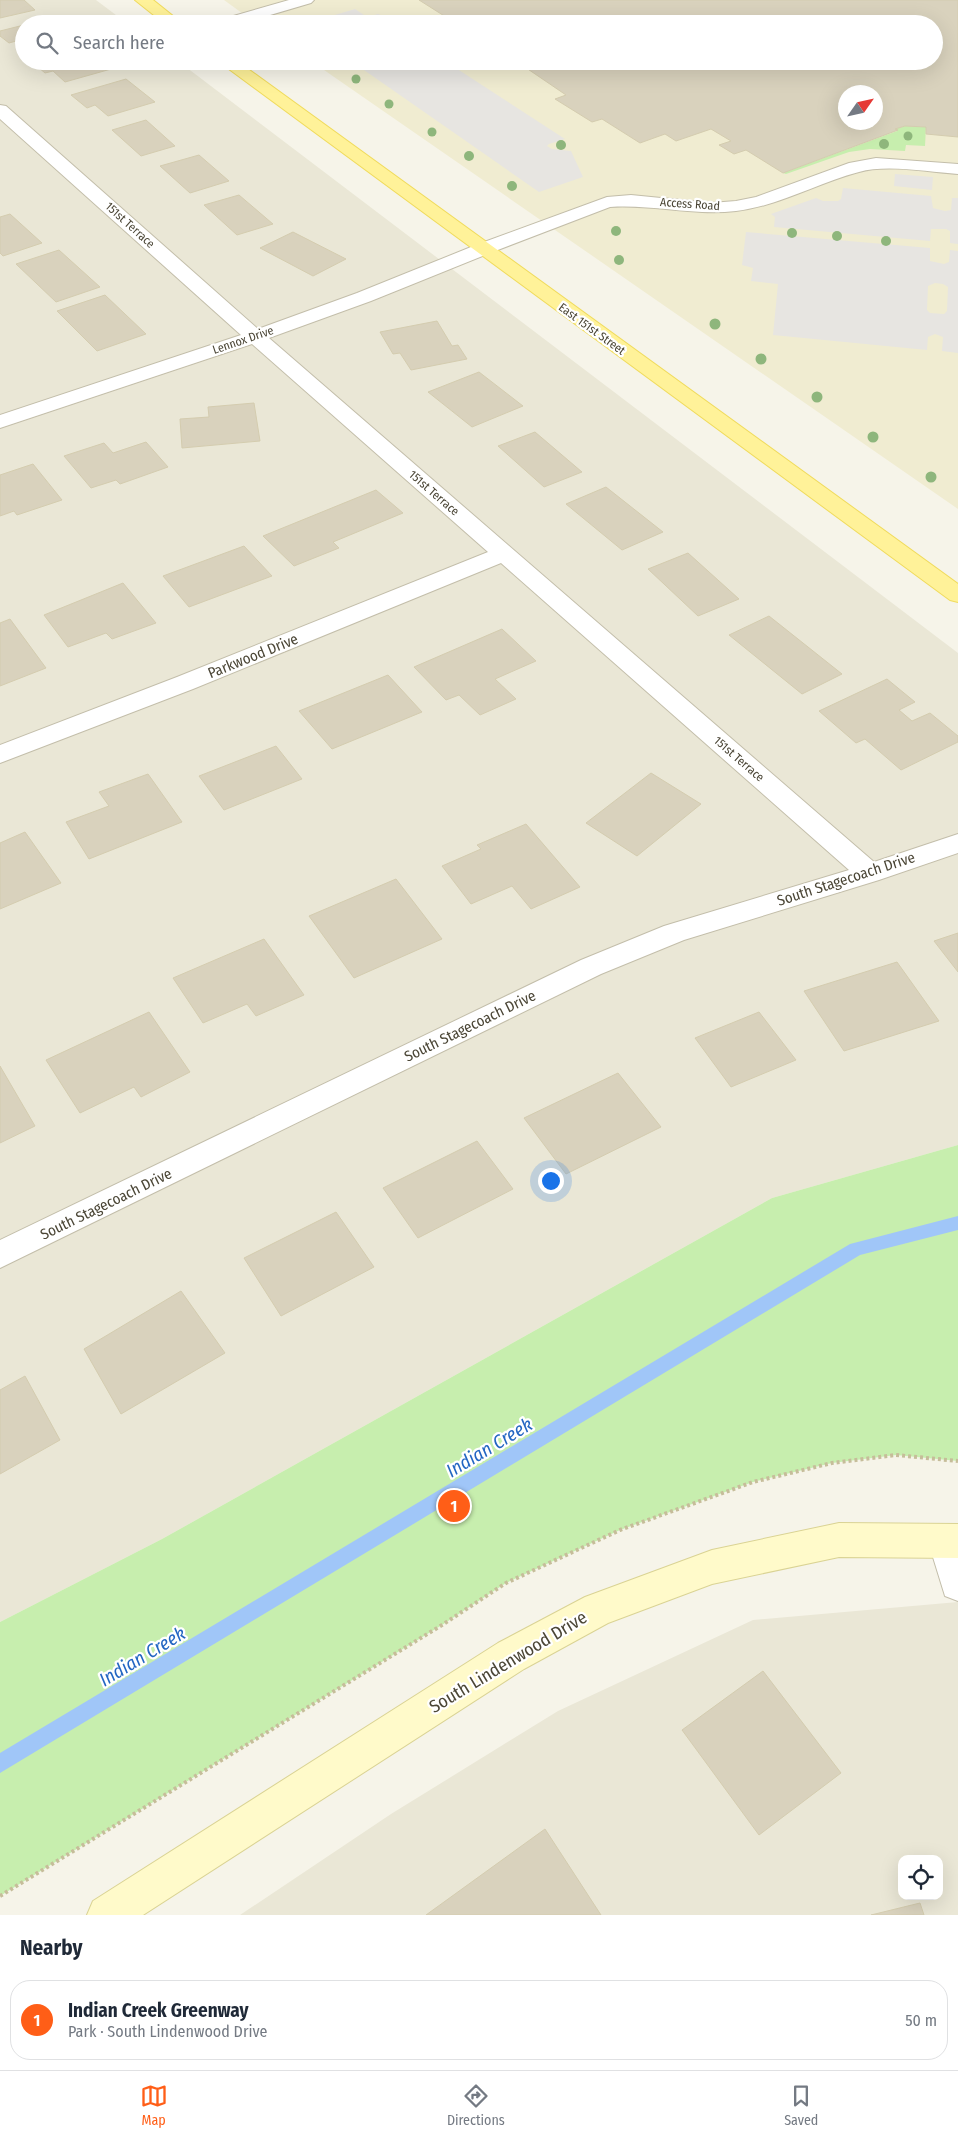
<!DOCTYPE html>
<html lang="en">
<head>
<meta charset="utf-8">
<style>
  body { margin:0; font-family:"Fira Sans Condensed",sans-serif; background:#f2f2f3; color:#1f2937 }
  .controls { position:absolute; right:15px; bottom:15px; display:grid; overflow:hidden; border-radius:10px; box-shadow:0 5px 20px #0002 }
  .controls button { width:45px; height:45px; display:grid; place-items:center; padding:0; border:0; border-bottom:1px solid #e0e1e3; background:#fff; color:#1f2937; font:25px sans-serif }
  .compass { position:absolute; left:838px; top:85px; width:45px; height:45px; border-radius:50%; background:#fff; box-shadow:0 5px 20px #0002; rotate:56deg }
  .you { position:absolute; left:550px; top:1180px; width:18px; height:18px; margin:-12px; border:4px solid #fff; border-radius:50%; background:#1a73e8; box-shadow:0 0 0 8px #1a73e833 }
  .badge { display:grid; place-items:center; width:32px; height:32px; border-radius:50%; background:#ff5e17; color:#fff; font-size:16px; font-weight:700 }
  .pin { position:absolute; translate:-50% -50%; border:2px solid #fff; box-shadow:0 1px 5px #0006 }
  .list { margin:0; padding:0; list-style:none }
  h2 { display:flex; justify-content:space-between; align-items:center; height:65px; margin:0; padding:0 20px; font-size:21px }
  h2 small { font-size:16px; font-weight:400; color:#747a83 }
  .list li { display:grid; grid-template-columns:32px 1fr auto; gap:15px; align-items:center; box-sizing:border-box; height:80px; margin:0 10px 10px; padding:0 10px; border:1px solid #e0e1e3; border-radius:20px }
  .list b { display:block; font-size:19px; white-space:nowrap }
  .list p { margin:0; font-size:16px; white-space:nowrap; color:#747a83 }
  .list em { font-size:16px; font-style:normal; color:#747a83 }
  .icon { flex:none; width:28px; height:28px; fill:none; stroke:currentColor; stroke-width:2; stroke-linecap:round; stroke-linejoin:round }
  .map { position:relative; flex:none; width:958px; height:1915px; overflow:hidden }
  .search { position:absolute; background:#fff; box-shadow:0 5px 20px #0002; left:15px; right:15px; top:15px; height:55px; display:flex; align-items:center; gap:12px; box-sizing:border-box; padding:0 18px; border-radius:28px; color:#747a83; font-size:19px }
  .sheet { height:155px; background:#fff }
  nav { display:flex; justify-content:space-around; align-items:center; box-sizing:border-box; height:70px; border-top:1px solid #e0e1e3; background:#fff; font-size:14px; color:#747a83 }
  nav a { display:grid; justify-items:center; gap:2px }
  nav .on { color:#ff5e17 }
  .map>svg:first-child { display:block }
  .residential { fill:#eae7d6; fill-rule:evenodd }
  .education { fill:#f0ecd1; fill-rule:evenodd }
  .green { fill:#c7eeae }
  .parking { fill:#e7e5e1; fill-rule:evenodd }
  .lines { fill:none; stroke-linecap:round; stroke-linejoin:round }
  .stream { fill:#a0c6f8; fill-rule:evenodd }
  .building { fill:#d9d2bd; stroke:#d4ccaf; fill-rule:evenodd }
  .lane-casing { stroke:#c3beaa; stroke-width:2 }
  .street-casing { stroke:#c3beaa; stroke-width:2 }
  .secondary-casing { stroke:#dad394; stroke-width:2 }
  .primary-casing { stroke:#f0db5d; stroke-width:2 }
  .path { stroke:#c6bd9a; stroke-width:4; stroke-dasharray:3 3; stroke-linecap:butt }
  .lane { fill:#fff; fill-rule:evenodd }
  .street { fill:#fff; fill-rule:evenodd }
  .secondary { fill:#fffaca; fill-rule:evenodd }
  .primary { fill:#fff299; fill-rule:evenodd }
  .tree { fill:#8eb67c }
  .labels { text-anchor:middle; stroke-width:4.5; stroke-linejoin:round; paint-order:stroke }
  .far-street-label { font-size:12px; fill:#4b4636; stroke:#fff }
  .street-label { font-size:15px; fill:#4b4636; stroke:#fff }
  .near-street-label { font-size:18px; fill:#4b4636; stroke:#fff }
  .near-water-label { font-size:19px; font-style:italic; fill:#2366c2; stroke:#fff }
</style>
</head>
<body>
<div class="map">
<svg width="958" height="1915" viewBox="0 0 958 1915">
  <rect width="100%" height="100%" fill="#f6f4e9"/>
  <!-- residential -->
  <path class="residential" d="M0 0H96L128 24H24V61H178L958 653V1145L772 1198 162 1539 0 1622Z
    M958 1602V1915H240L391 1814 558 1711 753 1620ZM902 1859H939V1896H902Z"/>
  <!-- education -->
  <path class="education" d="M224 0H958V509L311 61H934V24H257ZM846 92H876V122H846Z"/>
  <!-- green -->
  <path class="green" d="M905 126 926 127 925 146 906 145 905 151 870 149 849 152 786 174 783 173 897 131 895 129Z
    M958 1145V1461L896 1455 832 1463 753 1482 620 1530 506 1583 442 1625 0 1896V1622L162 1539 772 1198Z"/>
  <!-- parking -->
  <path class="parking" d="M355 9 367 17 378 14 400 23 324 24 318 20Z
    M351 61H445L565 139 549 144 547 146 552 149 571 151 583 177 539 192Z
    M895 174 933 177 932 190 894 186Z
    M843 188 931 196 933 208 945 211 951 210 952 198H958V244L950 243V231L946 229H931L930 241 774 227 775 217 771 214 816 198 823 201H838L841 199Z
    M746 232 930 248V261L944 264 949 262 950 250 958 251V353L942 351 943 337 935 334 928 337 927 350 773 335 778 284 751 281 753 268 742 265ZM935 283 943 284 948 287 947 311 944 314 930 313 927 310 928 286Z"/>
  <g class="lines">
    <!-- stream -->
    <path class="stream" d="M958 1216V1230L860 1255 0 1773V1753L850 1244Z"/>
  </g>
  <!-- building -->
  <path class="building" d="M0 0H24L35 10 0 18Z
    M419 0H958V137L926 134V127L905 126 895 129 898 130 783 173 746 150 734 154 719 145 731 141 711 129 676 141 665 134 640 143 602 119 592 122 555 99 566 95 516 61H934V24H457ZM846 92H876V122H846Z
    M48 18 55 24H28Z
    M24 25V47L16 41 9 43 0 36V31Z
    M31 61H102L111 69 65 82 53 71 45 73Z
    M126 79 155 102 108 116 95 105 87 108 71 95Z
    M146 120 175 146 141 156 112 130Z
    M199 155 229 181 190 193 160 166Z
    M239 195 273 224 237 235 204 205Z
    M10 214 42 243 3 256 0 253V217Z
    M293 232 346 259 313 276 260 248Z
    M59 250 100 287 56 302 16 264Z
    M105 295 146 334 97 351 57 311Z
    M437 321 452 346 458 345 467 359 411 370 400 353 393 354 380 332Z
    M479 372 523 406 472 427 428 392Z
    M254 403 260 441 182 448 180 419 209 417 208 407Z
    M535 432 582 472 544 487 498 446Z
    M146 442 168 467 120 484 116 480 91 488 64 456 104 443 113 453Z
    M33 464 62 500 17 515 14 511 0 516V475Z
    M606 487 663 532 622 550 566 504Z
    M376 490 403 513 333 542 339 548 294 566 263 536Z
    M244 546 272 576 189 607 163 576Z
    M688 553 739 599 698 616 648 569Z
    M123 583 156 623 112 639 106 633 68 647 44 615Z
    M769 616 842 674 802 694 729 635Z
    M10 619 46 668 0 686V623Z
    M502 629 536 661 495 679 516 699 480 715 459 695 446 700 414 667Z
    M388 675 422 712 332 749 299 711Z
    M887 679 915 702 899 710 912 721 930 713 958 736V742L901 770 865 739 856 743 819 711Z
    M276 746 302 779 224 810 199 776Z
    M651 773 701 804 637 856 586 823Z
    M148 774 182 822 89 859 66 822 109 806 99 792Z
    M526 824 580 887 531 909 512 886 471 904 442 866 481 849 477 845Z
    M25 832 61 883 0 909V843Z
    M396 879 442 939 354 978 309 916Z
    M958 933V972L934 941Z
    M264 939 304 995 256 1016 247 1004 203 1023 173 978Z
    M897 962 939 1021 844 1051 804 991Z
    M149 1012 190 1072 141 1097 134 1087 80 1113 46 1060Z
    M759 1012 796 1060 731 1087 695 1038Z
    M0 1066 35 1126 0 1143Z
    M618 1073 661 1127 566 1174 524 1118Z
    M477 1141 513 1189 418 1238 383 1188Z
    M336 1212 374 1267 281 1316 244 1258Z
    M181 1291 225 1353 121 1414 84 1349Z
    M25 1376 60 1440 0 1474V1390Z
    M763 1671 841 1773 759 1835 682 1730Z
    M545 1829 601 1915H426Z
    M920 1903 924 1915H871Z"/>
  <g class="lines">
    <!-- lane casing -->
    <g class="lane-casing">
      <path id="lane" d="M289 0H314L311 3 240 24H214L216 21Z
        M876 158 958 164V174C930 172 886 164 859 172 817 183 779 206 736 211 693 216 652 204 610 207L490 253 483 255 476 253 474 249 476 245 607 197 631 195 711 203 736 201 756 197 849 163Z"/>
    </g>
    <!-- street casing -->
    <g class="street-casing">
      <path id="street" d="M0 105 6 106 258 329 357 293 476 245 483 243 490 245 492 249 490 253 371 301 269 338 874 862 958 834V853L879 880 684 940 601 974 0 1268V1240L581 960 664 926 849 870 501 563 193 689 0 763V745L177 677 488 552 252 344 0 428V415L241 335 0 119Z
        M945 1524 958 1531V1601L945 1596 928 1541 933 1529Z"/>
    </g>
    <!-- secondary casing -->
    <g class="secondary-casing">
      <path id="secondary" d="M839 1523 958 1524V1558L839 1557 712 1584 608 1623 524 1669 143 1915H87L93 1901 498 1643 585 1597 712 1550Z"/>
    </g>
    <!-- primary casing -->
    <g class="primary-casing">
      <path id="primary" d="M135 0H153L183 24H165Z
        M218 61H237L958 584V602L950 600Z"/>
    </g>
    <!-- path -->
    <path class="path" d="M0 1896 442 1625 506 1583 620 1530 753 1482 832 1463 896 1455 958 1461"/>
    <!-- lane -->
    <use href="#lane" class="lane"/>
    <!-- street -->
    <use href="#street" class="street"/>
    <!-- secondary -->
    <use href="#secondary" class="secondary"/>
    <!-- primary -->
    <use href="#primary" class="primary"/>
  </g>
  <!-- trees -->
  <g class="tree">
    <circle cx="356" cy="79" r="4.5"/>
    <circle cx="389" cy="104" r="4.5"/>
    <circle cx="432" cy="132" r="4.5"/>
    <circle cx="908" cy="136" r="4.5"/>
    <circle cx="884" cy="144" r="5"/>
    <circle cx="561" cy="145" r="5"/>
    <circle cx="469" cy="156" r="5"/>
    <circle cx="512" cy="186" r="5"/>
    <circle cx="616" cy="231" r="5"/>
    <circle cx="792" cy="233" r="5"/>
    <circle cx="837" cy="236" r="5"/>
    <circle cx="886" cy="241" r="5"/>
    <circle cx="619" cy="260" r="5"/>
    <circle cx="715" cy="324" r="5.5"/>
    <circle cx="761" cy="359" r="5.5"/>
    <circle cx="817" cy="397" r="5.5"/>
    <circle cx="873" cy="437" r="5.5"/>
    <circle cx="931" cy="477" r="5.5"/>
  </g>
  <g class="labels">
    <!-- far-street labels -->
    <g class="far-street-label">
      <text transform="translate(690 204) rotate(4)" y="4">Access Road</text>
      <text transform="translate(130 225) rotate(42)" y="4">151st Terrace</text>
      <text transform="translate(592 329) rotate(36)" y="4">East 151st Street</text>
      <text transform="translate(243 340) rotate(-19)" y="4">Lennox Drive</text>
      <text transform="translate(434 493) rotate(41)" y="4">151st Terrace</text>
      <text transform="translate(739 759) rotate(41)" y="4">151st Terrace</text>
    </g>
    <!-- street labels -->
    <g class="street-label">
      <text transform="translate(253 656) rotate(-22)" y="5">Parkwood Drive</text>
      <text transform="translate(846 879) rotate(-18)" y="5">South Stagecoach Drive</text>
      <text transform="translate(470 1026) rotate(-26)" y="5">South Stagecoach Drive</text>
      <text transform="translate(106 1204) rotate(-26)" y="5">South Stagecoach Drive</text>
    </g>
    <!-- near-street labels -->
    <g class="near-street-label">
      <text transform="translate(508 1662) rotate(-31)" y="6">South Lindenwood Drive</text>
    </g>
    <!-- near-water labels -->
    <g class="near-water-label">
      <text transform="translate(489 1447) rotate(-31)" y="7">Indian Creek</text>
      <text transform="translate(142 1656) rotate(-31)" y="7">Indian Creek</text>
    </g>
  </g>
</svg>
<div class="controls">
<button><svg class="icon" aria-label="locate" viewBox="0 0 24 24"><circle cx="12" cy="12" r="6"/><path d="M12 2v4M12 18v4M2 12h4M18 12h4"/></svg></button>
</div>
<svg class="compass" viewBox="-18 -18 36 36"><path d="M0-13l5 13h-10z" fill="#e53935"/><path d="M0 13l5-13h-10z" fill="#747a83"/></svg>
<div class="you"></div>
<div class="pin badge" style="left:454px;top:1506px">1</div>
<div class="search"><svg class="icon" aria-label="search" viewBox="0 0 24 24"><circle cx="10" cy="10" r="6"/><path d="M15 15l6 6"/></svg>Search here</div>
</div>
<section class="sheet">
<h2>Nearby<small></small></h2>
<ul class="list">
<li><span class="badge">1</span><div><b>Indian Creek Greenway</b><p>Park · South Lindenwood Drive</p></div><em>50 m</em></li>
</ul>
</section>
<nav>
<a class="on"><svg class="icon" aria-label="map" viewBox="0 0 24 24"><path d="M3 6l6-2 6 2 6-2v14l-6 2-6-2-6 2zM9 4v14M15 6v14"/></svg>Map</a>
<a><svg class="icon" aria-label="directions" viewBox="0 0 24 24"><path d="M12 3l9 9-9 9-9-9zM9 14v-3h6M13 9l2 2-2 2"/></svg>Directions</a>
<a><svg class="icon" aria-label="saved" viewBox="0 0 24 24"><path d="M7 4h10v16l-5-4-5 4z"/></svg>Saved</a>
</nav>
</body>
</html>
